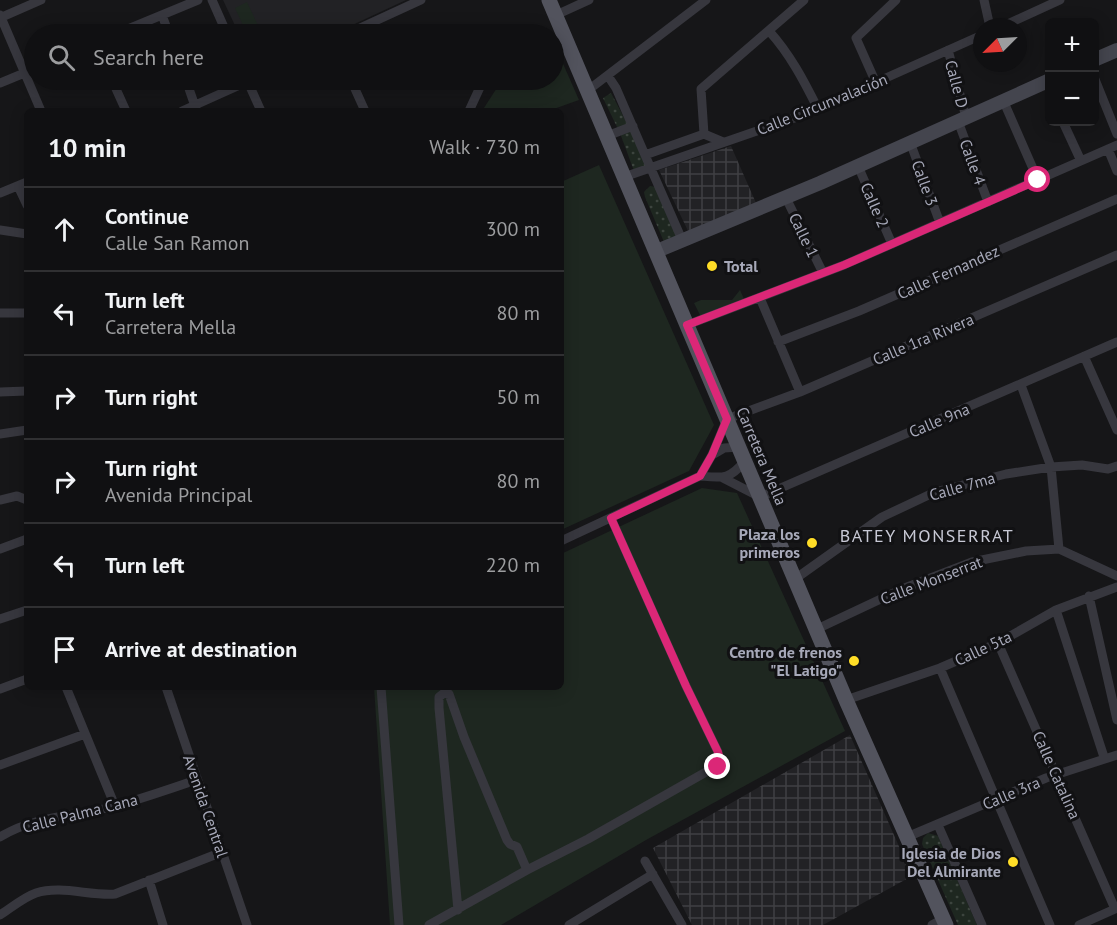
<!DOCTYPE html>
<html lang="en">
<head>
<meta charset="utf-8">
<style>
  body { margin:0; font-family:"PT Sans",sans-serif; background:#1e1e20; color:#f1f3f6 }
  .controls { position:absolute; right:18px; top:18px; display:grid; overflow:hidden; border-radius:9px; box-shadow:0 3px 15px #0003 }
  .controls button { width:54px; height:54px; display:grid; place-items:center; padding:0; border:0; border-bottom:2px solid #303032; background:#101012; color:#f1f3f6; font:30px sans-serif }
  .compass { position:absolute; left:973px; top:18px; width:54px; height:54px; border-radius:50%; background:#101012; box-shadow:0 3px 15px #0003; rotate:246deg }
  .stop { position:absolute; width:18px; height:18px; margin:-14px; border:4px solid #db2777; border-radius:50%; background:#fff }
  .stop.end { background:#db2777; border-color:#fff; box-shadow:0 2px 6px #0008 }
  .list { margin:0; padding:0; list-style:none }
  h2 { display:flex; justify-content:space-between; align-items:center; height:78px; margin:0; padding:0 24px; font-size:26px }
  h2 small { font-size:20px; font-weight:400; color:#9c9d9f }
  .list li { display:grid; grid-template-columns:39px 1fr auto; gap:18px; align-items:center; box-sizing:border-box; height:84px; padding:0 24px; border-top:2px solid #303032 }
  .list b { display:block; font-size:22px; white-space:nowrap }
  .list p { margin:0; font-size:20px; white-space:nowrap; color:#9c9d9f }
  .list em { font-size:20px; font-style:normal; color:#9c9d9f }
  .icon { flex:none; width:33px; height:33px; fill:none; stroke:currentColor; stroke-width:2; stroke-linecap:round; stroke-linejoin:round }
  .map { position:relative; flex:none; width:1117px; height:925px; overflow:hidden }
  .search { position:absolute; background:#101012; box-shadow:0 3px 15px #0003; left:24px; top:24px; width:540px; height:66px; display:flex; align-items:center; gap:15px; box-sizing:border-box; padding:0 21px; border-radius:33px; color:#9c9d9f; font-size:22px }
  .panel { position:absolute; background:#101012; box-shadow:0 3px 15px #0003; left:24px; top:108px; width:540px; height:582px; border-radius:9px }
  .map>svg:first-child { display:block }
  .built { fill:#222225 }
  .industrial { fill:url(#industrial-grid) }
  .green { fill:#1e2720 }
  .park { fill:url(#park-dots) }
  .lines { fill:none; stroke-linecap:round; stroke-linejoin:round }
  .street { stroke:#37373e; stroke-width:9 }
  .secondary { stroke:#44454e; stroke-width:14 }
  .primary { stroke:#52535d; stroke-width:15 }
  .route { stroke:#db2777; stroke-width:8 }
  .poi-dot { fill:#ffdd27; stroke:#111113; stroke-width:2 }
  .labels { text-anchor:middle; stroke-width:6; stroke-linejoin:round; paint-order:stroke }
  .street-label { font-size:16px; fill:#a7a9b9; stroke:#111113 }
  .poi-label { font-size:16px; font-weight:bold; fill:#a7a9b9; stroke:#111113; text-anchor:end }
  .neighbourhood-label { font-size:18px; letter-spacing:1.5px; fill:#c8c9d5; stroke:#111113 }
</style>
</head>
<body>
<div class="map">
<svg width="1117" height="925" viewBox="0 0 1117 925">
  <defs>
    <pattern id="industrial-grid" width="8" height="8" patternUnits="userSpaceOnUse" patternTransform="scale(1.5)"><rect width="8" height="8" fill="#222225"/><path d="M0 4h8M4 0v8" fill="none" stroke="#3f3f43"/></pattern>
    <pattern id="park-dots" width="8" height="8" patternUnits="userSpaceOnUse" patternTransform="scale(1.5)"><rect width="8" height="8" fill="#1e2720"/><path d="M2 2h.1M6 6h.1" fill="none" stroke="#3c443e" stroke-width="1.8" stroke-linecap="round"/></pattern>
  </defs>
  <rect width="100%" height="100%" fill="#161618"/>
  <!-- built -->
  <path class="built" d="M223 0H406L333 34H239Z"/>
  <!-- industrial -->
  <path class="industrial" d="M731 146 756 203 689 233 659 170Z
    M850 735 912 876 823 925H692L653 848Z"/>
  <!-- green -->
  <path class="green" d="M247 2 262 34H247L235 8Z
    M557 50 579 100 548 111H482L502 80H554V52Z
    M599 165 714 425 689 471 561 530V182Z
    M740 290 744 299 701 317 694 303 701 300H732Z
    M702 488 737 493 845 731 646 840 501 925H390L374 687H561V554Z"/>
  <!-- park -->
  <path class="park" d="M611 93 628 125 618 129 603 98Z
    M630 129 646 167 634 171 620 133Z
    M650 186 656 187 677 236 664 242 645 197 644 192Z
    M928 833 938 836 977 925H958L922 844 923 838Z"/>
  <g class="lines">
    <!-- street -->
    <path class="street" d="M212 0 227 34
      M984 0 990 27
      M0 15 41 111
      M162 15 169 34
      M556 15 589 0
      M0 18 41 0
      M1001 27 1060 0
      M769 31C790 54 804 81 818 109
      M116 34 198 0
      M347 34 421 0
      M948 50 966 117
      M608 76 616 88 645 155
      M1094 77 1117 134
      M112 80 126 111
      M186 80 196 109
      M247 80 261 111
      M351 80 365 111
      M0 83 34 69
      M876 83 856 38 896 0
      M587 91 706 0
      M1003 100 1038 180
      M182 111 251 80
      M469 111 481 85 486 80
      M958 121 988 202
      M1063 122 1081 161
      M704 134 701 89 804 0
      M607 136 633 126
      M910 142 940 223
      M1108 149 1117 171
      M858 166 892 244
      M624 177 803 115 982 35
      M18 186 27 205
      M0 193 27 182
      M786 198 823 273
      M0 230 27 234
      M683 242 645 155 704 134 723 142
      M760 298 800 392
      M0 313H27
      M687 325 844 265 1117 145
      M778 342 859 311 1117 199
      M1084 356 1117 430
      M1021 385 1051 467 1059 549
      M0 392 27 391
      M0 434 27 430
      M712 455 724 448 739 447
      M700 476 712 455 727 419 800 392 1117 255
      M723 478 760 497 1117 342
      M0 500 17 496 27 500
      M561 541 700 476C723 478 729 480 745 461
      M0 549 27 539
      M795 579 882 517 935 492 1006 474 1051 467 1082 465 1108 469 1117 466
      M1089 596 1117 720
      M1056 610 1104 757
      M0 619 27 610
      M817 629 902 589 972 562 1026 551 1059 549 1117 576
      M998 643 1115 909
      M940 668 1050 925
      M66 687 115 806
      M166 687 247 925
      M381 687 399 925
      M0 689 27 679
      M846 700 940 668 998 643 1056 610 1117 587
      M0 765 85 734
      M938 825 982 925
      M0 837C36 815 77 816 116 806 143 798 170 789 196 780
      M907 837 1046 778 1117 755
      M645 861 682 925
      M149 880 163 925
      M458 910 439 708V697L444 693 449 694 464 737 507 840 510 844 517 847 527 870 588 839 720 764 718 752 686 686 611 518
      M0 915C11 908 24 897 36 893 61 885 90 896 115 894L222 852
      M429 925 527 870
      M569 925 653 874
      M932 925 943 919
      M1079 925 1117 908"/>
    <!-- secondary -->
    <path class="secondary" d="M1094 60 1117 50
      M657 251 820 183 1050 80"/>
    <!-- primary -->
    <path class="primary" d="M549 0 846 700 946 925"/>
  </g>
  <g class="lines">
    <!-- route -->
    <path class="route" d="M718 767 720 759 718 752 686 686 611 518 700 476 712 455 727 419 687 325 844 265 1038 180"/>
  </g>
  <!-- markers -->
  <g class="poi-dot">
    <circle cx="712" cy="266" r="6"/>
    <circle cx="812" cy="543" r="6"/>
    <circle cx="854" cy="661" r="6"/>
    <circle cx="1013" cy="862" r="6"/>
  </g>
  <g class="labels">
    <!-- street labels -->
    <g class="street-label">
      <text transform="translate(957 84) rotate(75)" y="6">Calle D</text>
      <text transform="translate(822 104) rotate(-22)" y="6">Calle Circunvalación</text>
      <text transform="translate(973 162) rotate(70)" y="6">Calle 4</text>
      <text transform="translate(925 183) rotate(70)" y="6">Calle 3</text>
      <text transform="translate(875 205) rotate(66)" y="6">Calle 2</text>
      <text transform="translate(804 235) rotate(64)" y="6">Calle 1</text>
      <text transform="translate(948 272) rotate(-24)" y="6">Calle Fernandez</text>
      <text transform="translate(923 339) rotate(-23)" y="6">Calle 1ra Rivera</text>
      <text transform="translate(939 420) rotate(-23)" y="6">Calle 9na</text>
      <text transform="translate(762 456) rotate(67)" y="6">Carretera Mella</text>
      <text transform="translate(962 486) rotate(-16)" y="6">Calle 7ma</text>
      <text transform="translate(931 580) rotate(-21)" y="6">Calle Monserrat</text>
      <text transform="translate(983 648) rotate(-25)" y="6">Calle 5ta</text>
      <text transform="translate(1057 775) rotate(66)" y="6">Calle Catalina</text>
      <text transform="translate(1011 793) rotate(-23)" y="6">Calle 3ra</text>
      <text transform="translate(206 806) rotate(71)" y="6">Avenida Central</text>
      <text transform="translate(80 813) rotate(-14)" y="6">Calle Palma Cana</text>
    </g>
    <!-- poi labels -->
    <g class="poi-label">
      <text x="724" y="272" text-anchor="start">Total</text>
      <text x="800" y="540">Plaza los<tspan x="800" dy="18">primeros</tspan></text>
      <text x="842" y="658">Centro de frenos<tspan x="842" dy="18">"El Latigo"</tspan></text>
      <text x="1001" y="859">Iglesia de Dios<tspan x="1001" dy="18">Del Almirante</tspan></text>
    </g>
    <!-- neighbourhood labels -->
    <g class="neighbourhood-label">
      <text x="927" y="542">BATEY MONSERRAT</text>
    </g>
  </g>
</svg>
<div class="controls">
<button>+</button>
<button>−</button>
</div>
<svg class="compass" viewBox="-18 -18 36 36"><path d="M0-13l5 13h-10z" fill="#e53935"/><path d="M0 13l5-13h-10z" fill="#9c9d9f"/></svg>
<div class="stop" style="left:1038px;top:180px"></div>
<div class="stop end" style="left:718px;top:767px"></div>
<div class="search"><svg class="icon" aria-label="search" viewBox="0 0 24 24"><circle cx="10" cy="10" r="6"/><path d="M15 15l6 6"/></svg>Search here</div>
<section class="panel">
<h2>10 min<small>Walk · 730 m</small></h2>
<ul class="list">
<li><svg class="icon" aria-label="ahead" viewBox="0 0 24 24"><path d="M12 20V5M6 11l6-6 6 6"/></svg><div><b>Continue</b><p>Calle San Ramon</p></div><em>300 m</em></li>
<li><svg class="icon" aria-label="left" viewBox="0 0 24 24"><path d="M17 20v-9H6M10 6l-5 5 5 5"/></svg><div><b>Turn left</b><p>Carretera Mella</p></div><em>80 m</em></li>
<li><svg class="icon" aria-label="right" viewBox="0 0 24 24"><path d="M7 20v-9h11M14 6l5 5-5 5"/></svg><div><b>Turn right</b></div><em>50 m</em></li>
<li><svg class="icon" aria-label="right" viewBox="0 0 24 24"><path d="M7 20v-9h11M14 6l5 5-5 5"/></svg><div><b>Turn right</b><p>Avenida Principal</p></div><em>80 m</em></li>
<li><svg class="icon" aria-label="left" viewBox="0 0 24 24"><path d="M17 20v-9H6M10 6l-5 5 5 5"/></svg><div><b>Turn left</b></div><em>220 m</em></li>
<li><svg class="icon" aria-label="arrive" viewBox="0 0 24 24"><path d="M6 21V4h12l-3 4 3 4H6"/></svg><div><b>Arrive at destination</b></div></li>
</ul>
</section>
</div>
</body>
</html>
